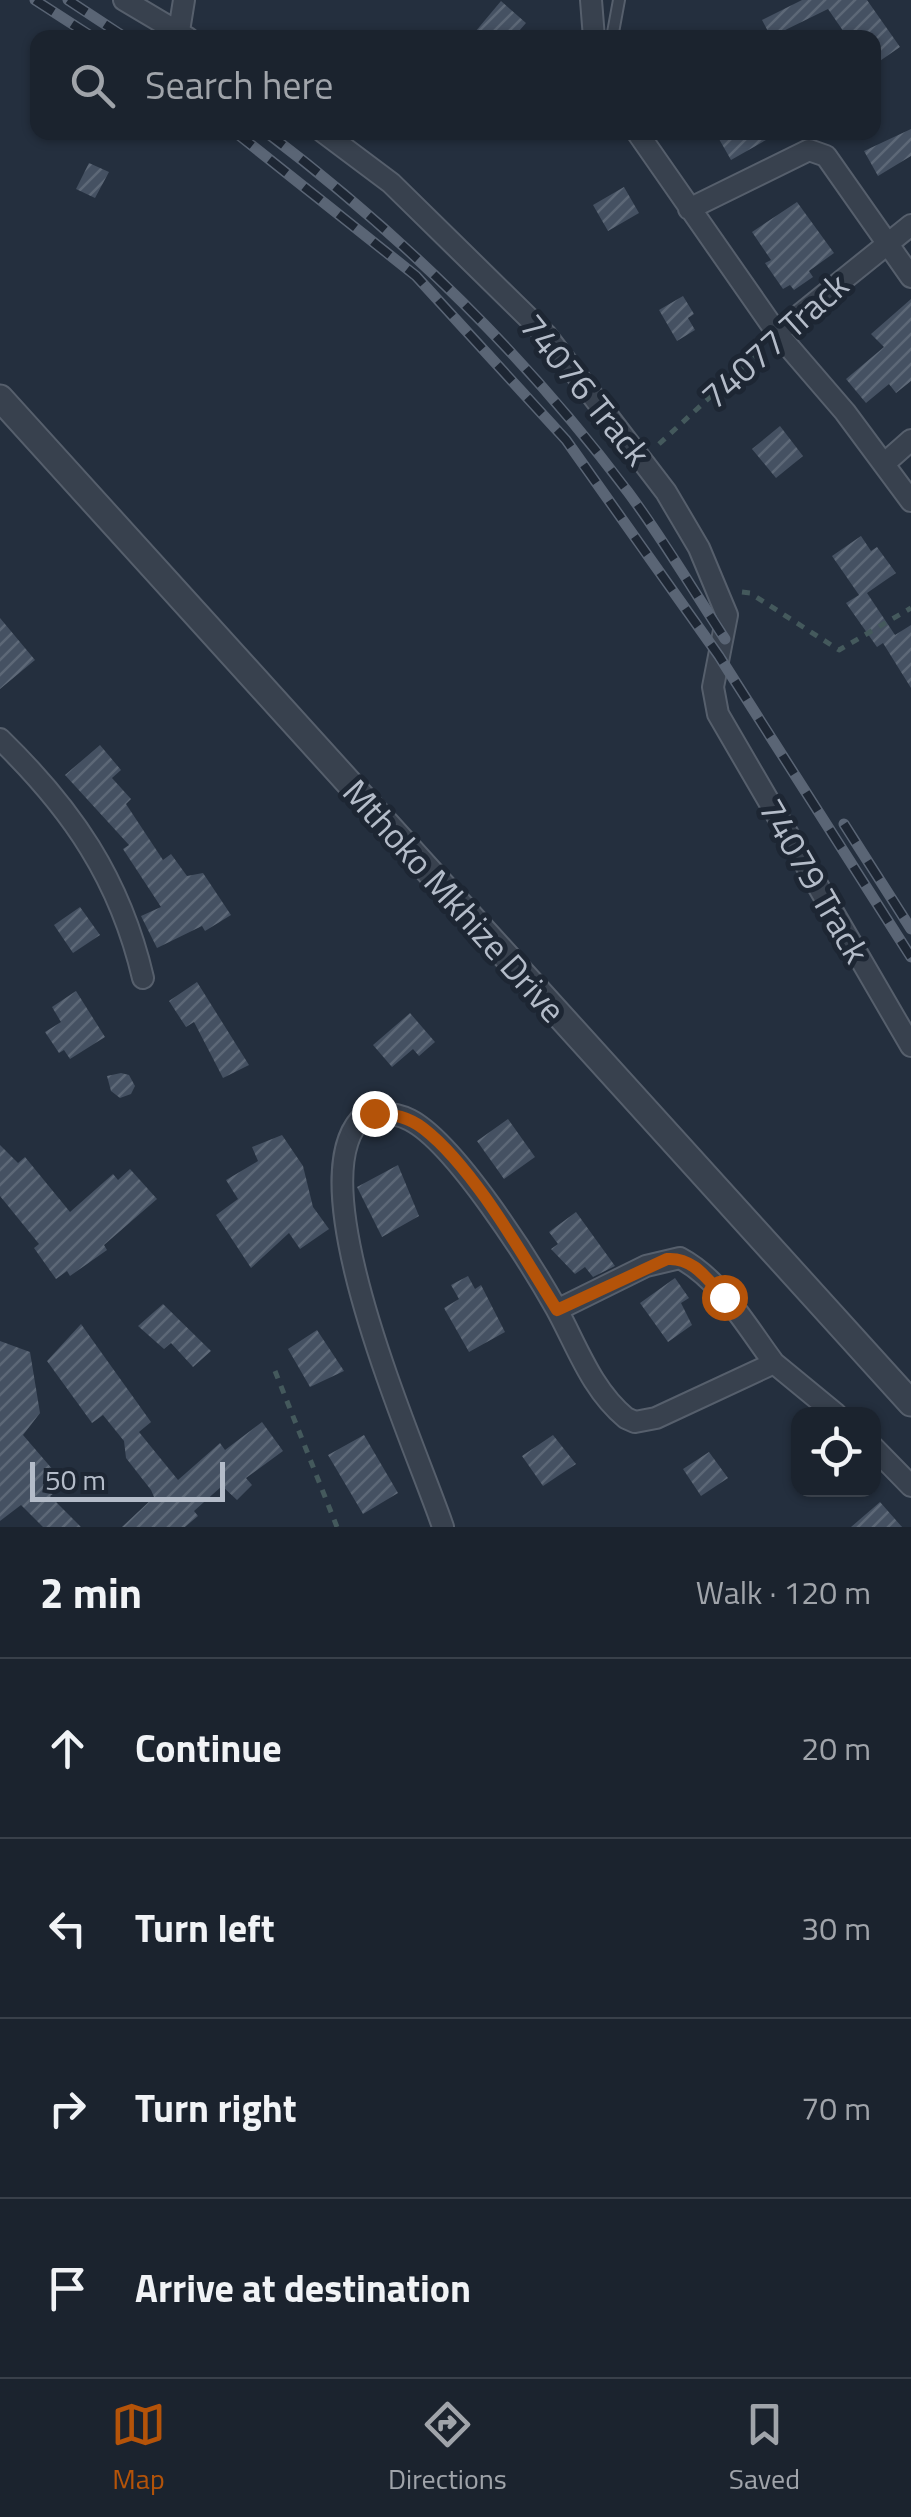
<!DOCTYPE html>
<html lang="en">
<head>
<meta charset="utf-8">
<style>
  body { margin:0; font-family:"Titillium Web",sans-serif; background:#282f3a; color:#f1f3f6 }
  .controls { position:absolute; right:30px; bottom:30px; display:grid; overflow:hidden; border-radius:20px; box-shadow:0 2px 8px #0004 }
  .controls button { width:90px; height:90px; display:grid; place-items:center; padding:0; border:0; border-bottom:2px solid #39404a; background:#1b232e; color:#f1f3f6; font:50px sans-serif }
  .scale { position:absolute; left:30px; bottom:25px; width:195px; box-sizing:border-box; padding-left:10px; border:5px solid #b4bcc9; border-top:0; font-size:28px; line-height:35px; white-space:nowrap; color:#b4bcc9; -webkit-text-stroke:8px #1d2633; paint-order:stroke }
  .stop { position:absolute; width:30px; height:30px; margin:-22px; border:8px solid #b45309; border-radius:50%; background:#fff }
  .stop.end { background:#b45309; border-color:#fff; box-shadow:0 2px 10px #0008 }
  .list { margin:0; padding:0; list-style:none }
  h2 { display:flex; justify-content:space-between; align-items:center; height:130px; margin:0; padding:0 40px; font-size:42px }
  h2 small { font-size:32px; font-weight:400; color:#a0a4aa }
  .list li { display:grid; grid-template-columns:65px 1fr auto; gap:30px; align-items:center; box-sizing:border-box; height:180px; padding:0 40px; border-top:2px solid #39404a }
  .list b { display:block; font-size:38px; white-space:nowrap }
  .list em { font-size:32px; font-style:normal; color:#a0a4aa }
  .icon { flex:none; width:55px; height:55px; fill:none; stroke:currentColor; stroke-width:2; stroke-linecap:round; stroke-linejoin:round }
  .map { position:relative; flex:none; width:911px; height:1527px; overflow:hidden }
  .search { position:absolute; background:#1b232e; box-shadow:0 2px 8px #0004; left:30px; right:30px; top:30px; height:110px; display:flex; align-items:center; gap:25px; box-sizing:border-box; padding:0 35px; border-radius:20px; color:#a0a4aa; font-size:38px }
  .sheet { height:850px; background:#1b232e }
  nav { display:flex; justify-content:space-around; align-items:center; box-sizing:border-box; height:140px; border-top:2px solid #39404a; background:#1b232e; font-size:28px; color:#a0a4aa }
  nav a { display:grid; justify-items:center; gap:5px }
  nav .on { color:#b45309 }
  .map>svg:first-child { display:block }
  .building { fill:url(#building-hatch) }
  .lines { fill:none; stroke-linecap:round; stroke-linejoin:round }
  .service-casing { stroke:#565f6c; stroke-width:14 }
  .minor-casing { stroke:#565f6c; stroke-width:24 }
  .tertiary-casing { stroke:#565f6c; stroke-width:29 }
  .path { stroke:#44595c; stroke-width:5; stroke-dasharray:8 8; stroke-linecap:butt }
  .service { stroke:#38414e; stroke-width:10 }
  .minor { stroke:#38414e; stroke-width:20 }
  .tertiary { stroke:#38414e; stroke-width:25 }
  .rail-casing { stroke:#5a6575; stroke-width:11 }
  .rail { stroke:#1d2633; stroke-width:8; stroke-dasharray:22; stroke-linecap:butt }
  .route { stroke:#b45309; stroke-width:12 }
  .labels { text-anchor:middle; stroke-width:10; stroke-linejoin:round; paint-order:stroke }
  .street-label { font-size:35px; fill:#b4bcc9; stroke:#1d2633 }
</style>
</head>
<body>
<div class="map">
<svg width="911" height="1527" viewBox="0 0 911 1527">
  <defs>
    <pattern id="building-hatch" width="6" height="6" patternUnits="userSpaceOnUse" patternTransform="scale(2.5)"><rect width="6" height="6" fill="#455162"/><path d="M-1 1l2-2M0 6l6-6M5 7l2-2" fill="none" stroke="#5d6877"/></pattern>
  </defs>
  <rect width="100%" height="100%" fill="#242f3e"/>
  <!-- building -->
  <path class="building" d="M802 0H867L900 47 874 65V38H848L828 9 771 37 762 20Z
    M501 1 526 23 513 38H470Z
    M911 129V156L878 176 864 151Z
    M715 132H780L731 160Z
    M89 163 109 172 95 198 76 189Z
    M624 187 639 213 608 231 593 205Z
    M797 202 834 253 809 271 813 277 794 290 790 285 783 289 765 263 771 260 752 232Z
    M683 296 694 314 688 318 695 330 677 341 659 310Z
    M911 299V381L896 393 889 384 866 403 846 379 884 347 871 334Z
    M780 426 803 456 776 478 752 449Z
    M861 536 871 551 877 547 896 573 867 593 895 635 911 625V688L883 643 877 647 846 603 859 595 832 556Z
    M0 618 35 660 0 689Z
    M100 745 121 770 112 778 131 799 126 804 163 860 171 854 187 876 203 873 231 915 205 931 202 926 157 948 141 916 161 907 123 849 129 845 65 775Z
    M80 907 100 935 73 953 54 925Z
    M197 982 249 1065 223 1078 194 1022 186 1027 169 1001Z
    M76 991 105 1037 70 1059 64 1050 59 1053 45 1032 61 1022 52 1007Z
    M410 1013 435 1042 419 1056 413 1049 392 1067 373 1045Z
    M121 1073 129 1075 135 1086 131 1094 120 1098 111 1091 107 1076Z
    M508 1119 535 1157 504 1179 477 1141Z
    M282 1135 303 1166 313 1207 329 1229 300 1249 289 1233 251 1268 216 1215 238 1199 226 1180 258 1161 252 1147Z
    M0 1145 18 1163 25 1157 70 1212 113 1174 118 1180 130 1169 157 1199 104 1245 107 1250 70 1276 67 1271 56 1279 34 1248 39 1244 0 1196Z
    M398 1165 419 1216 382 1237 357 1187Z
    M576 1212 615 1266 593 1277 585 1267 575 1274 551 1249 558 1244 549 1232Z
    M468 1276 475 1289 481 1285 505 1332 469 1352 444 1308 459 1299 451 1285Z
    M675 1278 689 1298 681 1303 692 1325 668 1342 640 1303Z
    M163 1304 211 1351 193 1367 171 1343 164 1349 138 1326Z
    M81 1324 151 1422 139 1432 178 1480 220 1443 225 1450 262 1422 283 1451 246 1478 252 1485 237 1500 222 1486 194 1511 198 1516 185 1527H122L154 1497 151 1490 126 1458 124 1441 103 1415 92 1423 47 1361Z
    M317 1330 344 1371 310 1387 288 1349Z
    M0 1341 30 1352 40 1413 23 1435 66 1485 50 1496 81 1527H43L21 1505 0 1521Z
    M364 1435 398 1493 363 1514 328 1455Z
    M553 1435 576 1464 543 1486 522 1456Z
    M709 1452 728 1478 701 1496 683 1469Z
    M880 1502 902 1527H851Z"/>
  <g class="lines">
    <!-- service casing -->
    <g class="service-casing">
      <path id="service" d="M612 38 619 0"/>
    </g>
    <!-- minor casing -->
    <g class="minor-casing">
      <path id="minor" d="M124 0 188 38
        M591 0 594 38
        M179 31 184 0
        M323 132 391 183 546 335 666 492 699 548 727 615 713 687 718 714 911 1046
        M637 132 777 333 845 412 911 501
        M689 209 809 150 826 156 911 277
        M777 333 911 225
        M885 463 911 440
        M0 739C72 809 120 879 143 978
        M557 1310 646 1266 680 1258C721 1280 747 1327 774 1363
        M874 1448 911 1486
        M443 1527C417 1449 292 1176 365 1115 380 1112 396 1113 410 1120 455 1143 530 1262 556 1308 577 1346 591 1389 626 1418L635 1422 656 1418 774 1363 836 1414"/>
    </g>
    <!-- tertiary casing -->
    <g class="tertiary-casing">
      <path id="tertiary" d="M0 398 911 1403"/>
    </g>
    <!-- path -->
    <path class="path" d="M659 444 761 350
      M742 592 750 593 839 650 911 608
      M275 1371 337 1527"/>
    <!-- service -->
    <use href="#service" class="service"/>
    <!-- minor -->
    <use href="#minor" class="minor"/>
    <!-- tertiary -->
    <use href="#tertiary" class="tertiary"/>
    <!-- rail casing -->
    <g class="rail-casing">
      <path id="rail" d="M35 0 94 38
        M68 0 126 38
        M235 132 416 276 566 440 719 656 911 957
        M266 132C403 236 525 355 628 492 663 539 693 590 725 639
        M844 824 911 929"/>
    </g>
    <!-- rail -->
    <use href="#rail" class="rail"/>
  </g>
  <g class="lines">
    <!-- route -->
    <path class="route" d="M374 1113C393 1114 409 1117 424 1129 474 1168 523 1256 557 1310L667 1259C693 1257 707 1279 724 1297"/>
  </g>
  <g class="labels">
    <!-- street labels -->
    <g class="street-label">
      <text transform="translate(775 341) rotate(-42)" y="12">74077 Track</text>
      <text transform="translate(585 390) rotate(51)" y="12">74076 Track</text>
      <text transform="translate(814 881) rotate(60)" y="12">74079 Track</text>
      <text transform="translate(454 901) rotate(48)" y="12">Mthoko Mkhize Drive</text>
    </g>
  </g>
</svg>
<div class="controls">
<button><svg class="icon" aria-label="locate" viewBox="0 0 24 24"><circle cx="12" cy="12" r="6"/><path d="M12 2v4M12 18v4M2 12h4M18 12h4"/></svg></button>
</div>
<div class="scale">50 m</div>
<div class="stop" style="left:724px;top:1297px"></div>
<div class="stop end" style="left:374px;top:1113px"></div>
<div class="search"><svg class="icon" aria-label="search" viewBox="0 0 24 24"><circle cx="10" cy="10" r="6"/><path d="M15 15l6 6"/></svg>Search here</div>
</div>
<section class="sheet">
<h2>2 min<small>Walk · 120 m</small></h2>
<ul class="list">
<li><svg class="icon" aria-label="ahead" viewBox="0 0 24 24"><path d="M12 20V5M6 11l6-6 6 6"/></svg><div><b>Continue</b></div><em>20 m</em></li>
<li><svg class="icon" aria-label="left" viewBox="0 0 24 24"><path d="M17 20v-9H6M10 6l-5 5 5 5"/></svg><div><b>Turn left</b></div><em>30 m</em></li>
<li><svg class="icon" aria-label="right" viewBox="0 0 24 24"><path d="M7 20v-9h11M14 6l5 5-5 5"/></svg><div><b>Turn right</b></div><em>70 m</em></li>
<li><svg class="icon" aria-label="arrive" viewBox="0 0 24 24"><path d="M6 21V4h12l-3 4 3 4H6"/></svg><div><b>Arrive at destination</b></div></li>
</ul>
</section>
<nav>
<a class="on"><svg class="icon" aria-label="map" viewBox="0 0 24 24"><path d="M3 6l6-2 6 2 6-2v14l-6 2-6-2-6 2zM9 4v14M15 6v14"/></svg>Map</a>
<a><svg class="icon" aria-label="directions" viewBox="0 0 24 24"><path d="M12 3l9 9-9 9-9-9zM9 14v-3h6M13 9l2 2-2 2"/></svg>Directions</a>
<a><svg class="icon" aria-label="saved" viewBox="0 0 24 24"><path d="M7 4h10v16l-5-4-5 4z"/></svg>Saved</a>
</nav>
</body>
</html>
